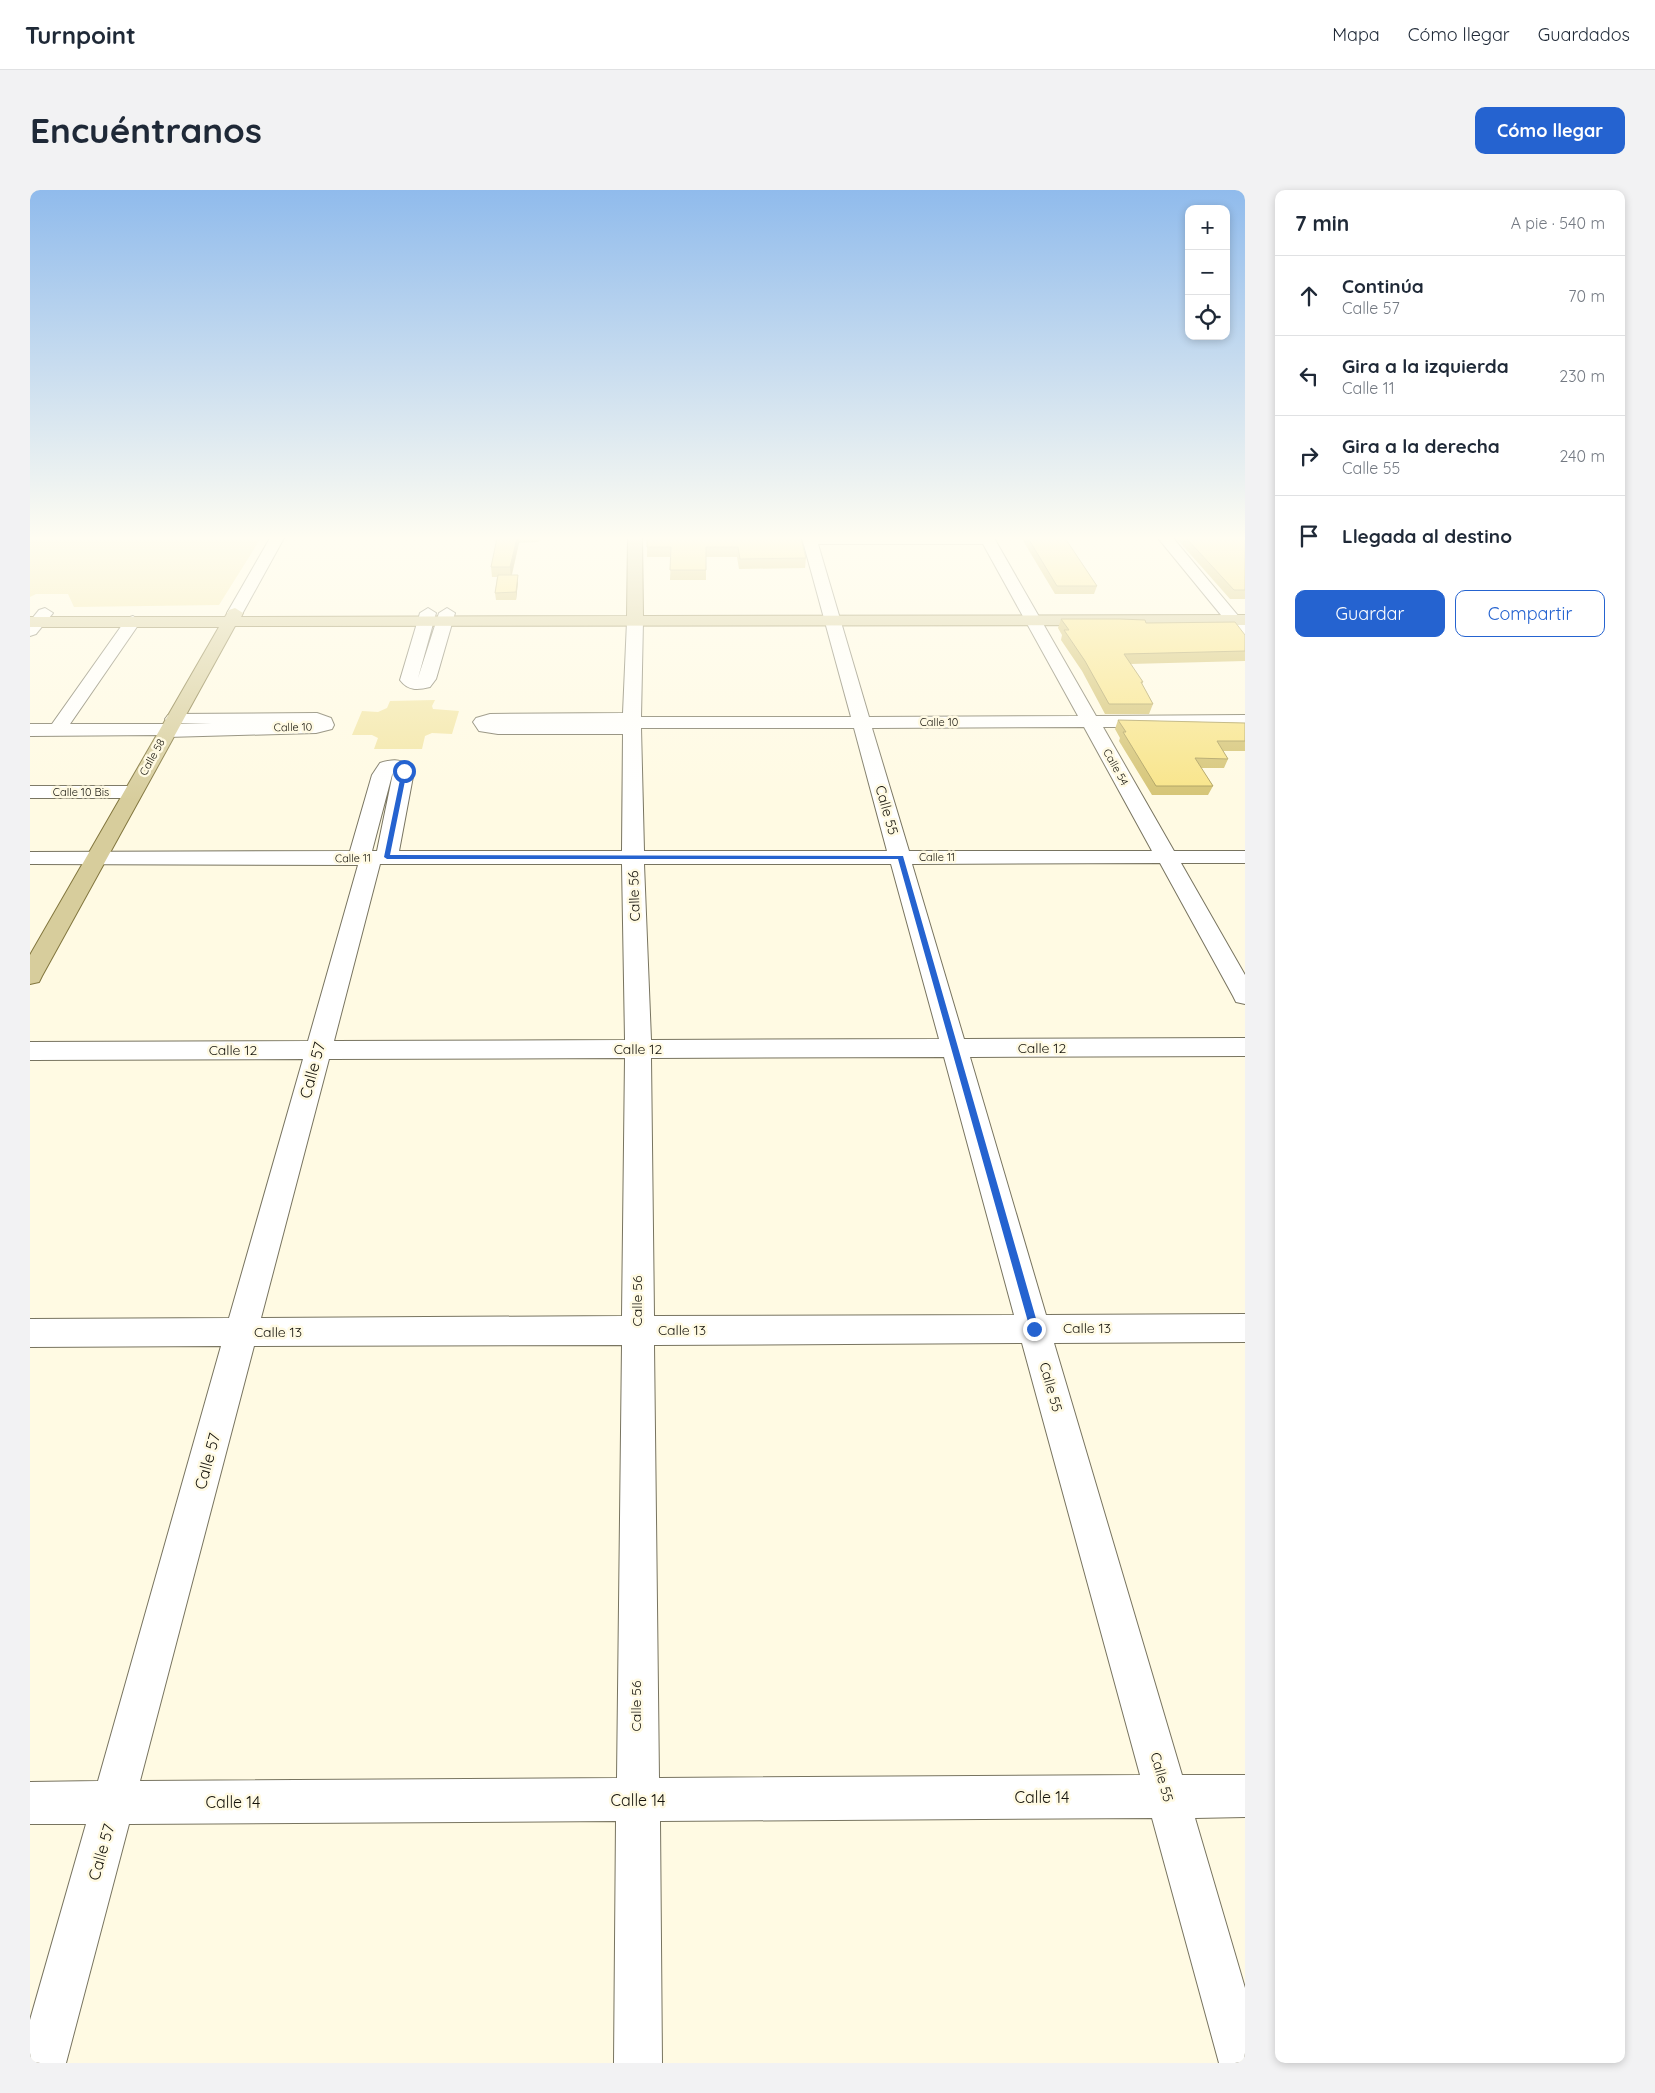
<!DOCTYPE html>
<html lang="es">
<head>
<meta charset="utf-8">
<style>
  body { margin:0; font-family:Quicksand,sans-serif; background:#f2f2f3; color:#1f2937 }
  .controls { position:absolute; right:15px; top:15px; display:grid; overflow:hidden; border-radius:10px; box-shadow:0 2px 8px #0003 }
  .controls button { width:45px; height:45px; display:grid; place-items:center; padding:0; border:0; border-bottom:1px solid #e0e1e3; background:#fff; color:#1f2937; font:25px sans-serif }
  .stop { position:absolute; width:15px; height:15px; margin:-11px; border:4px solid #2563d0; border-radius:50%; background:#fff }
  .stop.end { background:#2563d0; border-color:#fff; box-shadow:0 1px 5px #0008 }
  .list { margin:0; padding:0; list-style:none }
  h2 { display:flex; justify-content:space-between; align-items:center; height:65px; margin:0; padding:0 20px; font-size:21px }
  h2 small { font-size:16px; font-weight:400; color:#747a83 }
  .list li { display:grid; grid-template-columns:32px 1fr auto; gap:15px; align-items:center; box-sizing:border-box; height:80px; padding:0 20px; border-top:1px solid #e0e1e3 }
  .list b { display:block; font-size:19px; white-space:nowrap }
  .list p { margin:0; font-size:16px; white-space:nowrap; color:#747a83 }
  .list em { font-size:16px; font-style:normal; color:#747a83 }
  .actions { display:flex; gap:10px; padding:15px 20px }
  .actions a { flex:1; padding:11px 0; border:1px solid #2563d0; border-radius:10px; text-align:center; font-size:18px; color:#2563d0 }
  .actions .main { background:#2563d0; color:#fff }
  .icon { flex:none; width:28px; height:28px; fill:none; stroke:currentColor; stroke-width:2; stroke-linecap:round; stroke-linejoin:round }
  .map { position:relative; flex:none; width:1215px; height:1873px; overflow:hidden; border-radius:10px }
  header { display:flex; align-items:center; gap:30px; box-sizing:border-box; height:70px; padding:0 25px; background:#fff; border-bottom:1px solid #e0e1e3 }
  header strong { font-size:24px }
  nav { display:flex; gap:28px; margin-inline-start:auto; font-size:18px }
  .intro { display:flex; align-items:center; justify-content:space-between; box-sizing:border-box; height:120px; padding:0 30px }
  h1 { margin:0; font-size:35px }
  .button { padding:12px 22px; border-radius:10px; background:#2563d0; color:#fff; font-size:18px; font-weight:700 }
  main { display:flex; gap:30px; padding:0 30px }
  aside { flex:1; background:#fff; border-radius:10px; box-shadow:0 2px 8px #0003 }
  .map>svg:first-child { display:block }
  .green { fill:#f3e6a6 }
  .lines { fill:none; stroke-linecap:round; stroke-linejoin:round }
  .minor-casing { stroke:#787460; stroke-width:2 }
  .major-casing { stroke:#82763e; stroke-width:2 }
  .minor { fill:#fff; fill-rule:evenodd }
  .major { fill:#d7cd9c; fill-rule:evenodd }
  .wall { fill:#d5c475 }
  .shaded-wall { fill:#aea05f }
  .building { fill:#f8e488; stroke:#aea05f }
  .route { fill:#2563d0 }
  .labels { text-anchor:middle; stroke-width:5; stroke-linejoin:round; paint-order:stroke }
  .far-street-label { font-size:11px; fill:#15130b; stroke:#fffae3 }
  .street-label { font-size:14px; fill:#15130b; stroke:#fffae3 }
  .near-street-label { font-size:16px; fill:#15130b; stroke:#fffae3 }
</style>
</head>
<body>
<header>
<strong>Turnpoint</strong>
<nav><a>Mapa</a><a>Cómo llegar</a><a>Guardados</a></nav>
</header>
<div class="intro"><h1>Encuéntranos</h1><a class="button">Cómo llegar</a></div>
<main>
<div class="map">
<svg width="1215" height="1873" viewBox="0 0 1215 1873">
  <rect width="100%" height="100%" fill="#fffae3"/>
  <!-- green -->
  <path class="green" d="M0 348H231L189 415 44 417 38 404H6L0 407Z
    M405 510 402 516 403 519 429 521 422 544 402 543 395 546 392 559H344L348 548 342 545H322L332 521 348 522 357 518 360 511Z"/>
  <g class="lines">
    <!-- minor casing -->
    <g class="minor-casing">
      <path id="minor" d="M240 348H254L211 426H199L197 423Z
        M772 348H964L1066 526 1215 525V537H1073L1144 661H1215V673H1151L1215 785V814L1206 812 1203 806 1130 673 882 674 934 849 1215 848V866L940 867 1016 1125 1215 1124V1152L1024 1153 1152 1585H1215V1627L1165 1628 1215 1798V1873H1189L1122 1628 630 1631 632 1873H584L586 1631 99 1634 36 1873H0V1830L56 1634H0V1592L68 1591 191 1156 0 1157V1129L199 1128 273 869 0 870V852L278 851 328 675 0 674V662L320 661 342 585 350 573C363 569 375 568 384 581L369 661H592L593 544H468L449 541 443 532 446 528 460 524 593 523 597 431 605 426 613 431 611 527H821ZM788 354H953L1048 526 839 527ZM1054 537 1122 661H879L842 538ZM611 538H824L857 661H614ZM363 583 347 661H342L362 585ZM350 674H592L595 850 304 851ZM614 674H861L909 849 621 850ZM914 867 984 1125 624 1126 621 868ZM595 868 592 1126 231 1128 299 869ZM992 1153 1110 1585 629 1588 624 1155ZM592 1155 587 1588 110 1591 224 1156Z
        M1128 348H1143L1215 434V449L1209 447Z
        M15 418 23 423 6 444 0 446V431L9 420Z
        M398 418 406 423 388 488 409 423 417 418 425 423 406 489 400 497C388 500 378 501 370 490L390 423Z
        M103 426 111 431 40 534H182L138 533 135 529 138 525 144 524 287 523 301 528 304 535 302 539 286 543 137 547 130 545 0 546V534H22L97 428Z
        M0 596H102L109 598 112 602 109 606 102 608H0Z"/>
    </g>
    <!-- major casing -->
    <g class="major-casing">
      <path id="major" d="M598 348H612L613 426 1215 425V435L205 436 12 786 9 792 0 794V765L189 437H0V427H195L199 420 205 418 213 423 211 427 597 426Z"/>
    </g>
    <!-- minor -->
    <use href="#minor" class="minor"/>
    <!-- major -->
    <use href="#major" class="major"/>
  </g>
  <!-- wall -->
  <path class="wall" d="M467 348H510L509 352 489 353 482 385 488 392 486 410H466L465 403 467 387H462L461 377Z
    M617 348H771L776 368 775 378 709 379 707 367H676V390H640L641 367H617Z
    M972 348H1035L1067 396 1064 404H1025L992 349H973Z
    M1146 348H1215V409H1200Z
    M1031 429 1116 433 1215 445V471L1100 474 1113 492 1112 494 1123 514 1119 524H1075L1052 481 1031 450 1032 445 1028 438Z
    M1088 530 1215 533V561H1193L1198 569 1194 578H1171L1183 596 1178 605H1122L1089 551 1090 548 1085 539Z"/>
  <!-- shaded-wall -->
  <path class="shaded-wall" d="M487 348H489V353L481 387 480 377Z
    M488 385V392L486 410V402Z"/>
  <!-- building -->
  <path class="building" d="M467 348H487L480 377H461Z
    M617 348H771L776 368 710 369 708 357H676V380H640L641 357H617Z
    M998 348H1035L1067 396H1027Z
    M1156 348H1215V400H1204Z
    M468 385H488L486 402 465 403Z
    M1031 429H1090L1115 430 1116 433 1205 432 1215 445V461L1094 464 1113 492H1111L1123 514H1079L1055 471 1034 440H1039Z
    M1088 530 1215 533V551H1187L1198 569 1165 568 1183 596H1126L1093 542H1096Z"/>
  <!-- sky -->
  <linearGradient id="sky" x2="0" y2="1"><stop stop-color="#90bbec"/><stop offset="0.57" stop-color="#fffdf2"/><stop offset="1" stop-color="#fffdf2" stop-opacity="0"/></linearGradient>
  <rect width="1215" height="611" fill="url(#sky)"/>
  <!-- route -->
  <path class="route" d="M372 580 377 581 360 665 873 666 1009 1139 1008 1142H1001L1000 1139 868 669H357L354 667Z"/>
  <g class="labels">
    <!-- far-street labels -->
    <g class="far-street-label">
      <text x="909" y="536">Calle 10</text>
      <text transform="translate(263 537) rotate(-1)" y="4">Calle 10</text>
      <text transform="translate(122 567) rotate(-61)" y="4">Calle 58</text>
      <text transform="translate(1086 577) rotate(61)" y="4">Calle 54</text>
      <text x="51" y="606">Calle 10 Bis</text>
      <text x="907" y="671">Calle 11</text>
      <text transform="translate(323 668) rotate(-1)" y="4">Calle 11</text>
    </g>
    <!-- street labels -->
    <g class="street-label">
      <text transform="translate(857 620) rotate(74)" y="5">Calle 55</text>
      <text transform="translate(604 706) rotate(-92)" y="5">Calle 56</text>
      <text x="1012" y="863">Calle 12</text>
      <text x="608" y="864">Calle 12</text>
      <text x="203" y="865">Calle 12</text>
      <text transform="translate(607 1111) rotate(-90)" y="5">Calle 56</text>
      <text x="1057" y="1143">Calle 13</text>
      <text x="652" y="1145">Calle 13</text>
      <text x="248" y="1147">Calle 13</text>
      <text transform="translate(1021 1197) rotate(74)" y="5">Calle 55</text>
      <text transform="translate(606 1516) rotate(-90)" y="5">Calle 56</text>
      <text transform="translate(1132 1587) rotate(74)" y="5">Calle 55</text>
    </g>
    <!-- near-street labels -->
    <g class="near-street-label">
      <text transform="translate(282 880) rotate(-75)" y="6">Calle 57</text>
      <text transform="translate(177 1271) rotate(-75)" y="6">Calle 57</text>
      <text x="1012" y="1613">Calle 14</text>
      <text x="608" y="1616">Calle 14</text>
      <text x="203" y="1618">Calle 14</text>
      <text transform="translate(71 1662) rotate(-74)" y="6">Calle 57</text>
    </g>
  </g>
</svg>
<div class="controls">
<button>+</button>
<button>−</button>
<button><svg class="icon" aria-label="locate" viewBox="0 0 24 24"><circle cx="12" cy="12" r="6"/><path d="M12 2v4M12 18v4M2 12h4M18 12h4"/></svg></button>
</div>
<div class="stop" style="left:374px;top:581px"></div>
<div class="stop end" style="left:1004px;top:1139px"></div>
</div>
<aside>
<h2>7 min<small>A pie · 540 m</small></h2>
<ul class="list">
<li><svg class="icon" aria-label="ahead" viewBox="0 0 24 24"><path d="M12 20V5M6 11l6-6 6 6"/></svg><div><b>Continúa</b><p>Calle 57</p></div><em>70 m</em></li>
<li><svg class="icon" aria-label="left" viewBox="0 0 24 24"><path d="M17 20v-9H6M10 6l-5 5 5 5"/></svg><div><b>Gira a la izquierda</b><p>Calle 11</p></div><em>230 m</em></li>
<li><svg class="icon" aria-label="right" viewBox="0 0 24 24"><path d="M7 20v-9h11M14 6l5 5-5 5"/></svg><div><b>Gira a la derecha</b><p>Calle 55</p></div><em>240 m</em></li>
<li><svg class="icon" aria-label="arrive" viewBox="0 0 24 24"><path d="M6 21V4h12l-3 4 3 4H6"/></svg><div><b>Llegada al destino</b></div></li>
</ul>
<div class="actions"><a class="main">Guardar</a><a>Compartir</a></div>
</aside>
</main>
</body>
</html>
